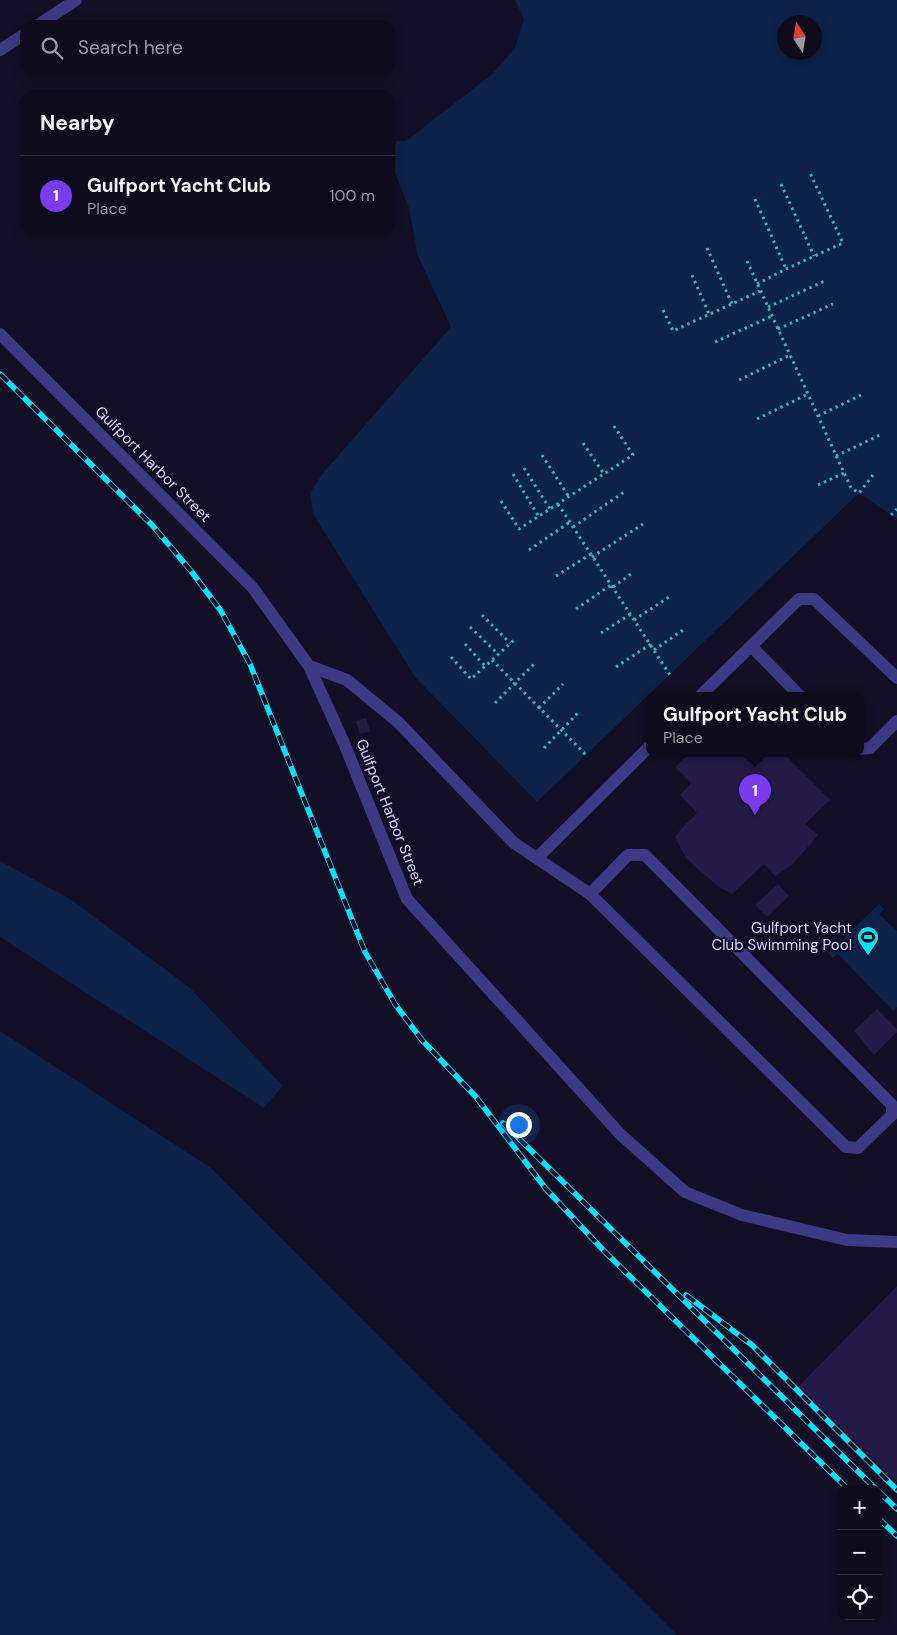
<!DOCTYPE html>
<html lang="en">
<head>
<meta charset="utf-8">
<style>
  body { margin:0; font-family:"DM Sans",sans-serif; background:#1c1929; color:#f1f3f6 }
  .controls { position:absolute; right:15px; bottom:15px; display:grid; overflow:hidden; border-radius:10px; box-shadow:0 2px 12px #0003 }
  .controls button { width:45px; height:45px; display:grid; place-items:center; padding:0; border:0; border-bottom:1px solid #2e2b3b; background:#0e0b1c; color:#f1f3f6; font:25px sans-serif }
  .compass { position:absolute; left:777px; top:15px; width:45px; height:45px; border-radius:50%; background:#0e0b1c; box-shadow:0 2px 12px #0003; rotate:348deg }
  .you { position:absolute; left:518px; top:1124px; width:18px; height:18px; margin:-12px; border:4px solid #fff; border-radius:50%; background:#1a73e8; box-shadow:0 0 0 8px #1a73e833 }
  .badge { display:grid; place-items:center; width:32px; height:32px; border-radius:50%; background:#7c3aed; color:#fff; font-size:16px; font-weight:700 }
  .pin { position:absolute; translate:-50% -41px; filter:drop-shadow(0 1px 2px #0008) }
  .pin::after { content:''; position:absolute; top:26px; width:18px; height:15px; background:inherit; clip-path:polygon(0 0,100% 0,50% 100%) }
  .popup { position:absolute; left:646px; top:692px; width:218px; height:65px; box-sizing:border-box; display:grid; place-content:center; border-radius:10px; background:#0e0b1c; filter:drop-shadow(0 1px 4px #0005); font-size:16px; white-space:nowrap; color:#9b9ba3 }
  .popup b { font-size:19px; color:#f1f3f6 }
  .popup::after { content:''; position:absolute; left:50%; top:100%; margin-left:-10px; border:10px solid transparent; border-top-color:#0e0b1c }
  .list { margin:0; padding:0; list-style:none }
  h2 { display:flex; justify-content:space-between; align-items:center; height:65px; margin:0; padding:0 20px; font-size:21px }
  h2 small { font-size:16px; font-weight:400; color:#9b9ba3 }
  .list li { display:grid; grid-template-columns:32px 1fr auto; gap:15px; align-items:center; box-sizing:border-box; height:80px; padding:0 20px; border-top:1px solid #2e2b3b }
  .list b { display:block; font-size:19px; white-space:nowrap }
  .list p { margin:0; font-size:16px; white-space:nowrap; color:#9b9ba3 }
  .list em { font-size:16px; font-style:normal; color:#9b9ba3 }
  .icon { flex:none; width:28px; height:28px; fill:none; stroke:currentColor; stroke-width:2; stroke-linecap:round; stroke-linejoin:round }
  .map { position:relative; flex:none; width:897px; height:1635px; overflow:hidden }
  .search { position:absolute; background:#0e0b1c; box-shadow:0 2px 12px #0003; left:20px; top:20px; width:375px; height:55px; display:flex; align-items:center; gap:12px; box-sizing:border-box; padding:0 18px; border-radius:15px; color:#9b9ba3; font-size:19px }
  .panel { position:absolute; background:#0e0b1c; box-shadow:0 2px 12px #0003; left:20px; top:90px; width:375px; height:145px; border-radius:15px }
  .map>svg:first-child { display:block }
  .water { fill:#0c2248; fill-rule:evenodd }
  .pier { fill:#130f26 }
  .building { fill:#241b47 }
  .lines { fill:none; stroke-linecap:round; stroke-linejoin:round }
  .path { stroke:#2fb8b0; stroke-width:3; stroke-dasharray:2.5 4; stroke-linecap:butt }
  .minor { stroke:#3d3a85; stroke-width:12 }
  .rail-casing { stroke:#00e5ff; stroke-width:5.5 }
  .rail { stroke:#130f26; stroke-width:4; stroke-dasharray:11; stroke-linecap:butt }
  .labels { text-anchor:middle; stroke-width:4.5; stroke-linejoin:round; paint-order:stroke }
  .street-label { font-size:15px; fill:#d9d4ff; stroke:#130f26 }
  .poi-label { font-size:15px; fill:#d9d4ff; stroke:#130f26; text-anchor:end }
</style>
</head>
<body>
<div class="map">
<svg width="897" height="1635" viewBox="0 0 897 1635">
  <rect width="100%" height="100%" fill="#130f26"/>
  <!-- water -->
  <path class="water" d="M515 0H897V519L859 493 537 802 415 677 313 514 310 493 323 473 451 327 418 256 409 208 390 160 397 141H406L491 75 515 48 524 19ZM784 22H814V52H784Z
    M0 861 70 899 189 987 283 1086 211 1168 677 1635H0Z
    M879 904 884 909 879 914 897 931V1007L893 1011 838 954 833 958 828 953Z"/>
  <!-- pier -->
  <path class="pier" d="M0 937 264 1108 211 1168 0 1031Z"/>
  <!-- building -->
  <path class="building" d="M366 718 370 731 360 734 356 721Z
    M689 754 721 755 741 754 749 762 757 754H784L830 800 805 824 818 835 792 865 775 876 764 864 732 894 719 887 701 872 686 858 675 837 681 829 697 813 680 795 691 783 675 767Z
    M778 884 789 896 767 917 755 905Z
    M877 1009 897 1029V1032L874 1055 854 1031Z
    M897 1286V1482L799 1386Z"/>
  <g class="lines">
    <!-- path -->
    <path class="path" d="M781 184 814 256
      M755 199 786 269
      M707 248 732 304
      M747 261 851 488 859 493 873 475
      M692 275 709 314
      M757 284 786 269 843 243 810 173
      M768 307 827 280
      M663 310 673 331 760 291
      M778 329 833 304
      M715 342 772 316
      M739 380 790 355
      M818 416 861 395
      M757 419 808 394
      M583 443 604 474
      M542 455 569 497
      M836 456 880 435
      M524 468 550 509
      M513 474 539 517
      M818 485 844 473
      M501 501 519 529 633 455 614 426
      M558 504 670 675
      M891 515 897 509
      M573 527 624 492
      M529 550 570 522
      M592 557 643 524
      M556 576 591 554
      M613 587 631 574
      M576 609 611 585
      M482 615 510 643
      M634 620 669 597
      M470 627 498 654
      M601 633 631 614
      M465 644 485 666
      M654 650 686 628
      M451 657 471 679 514 640
      M492 660 586 755
      M616 667 651 644
      M495 703 534 664
      M539 708 563 684
      M544 748 578 713"/>
    <!-- minor -->
    <path class="minor" d="M38 25 76 0
      M0 50 25 34
      M0 334 253 588 309 666 344 743 407 899 621 1135 685 1192 742 1215 847 1240 897 1242
      M751 646 800 696
      M309 666 347 680 398 722 514 843 590 894 846 1147 858 1148 892 1115V1105L645 855H628L590 894
      M700 696 799 599H814L897 678
      M860 749 870 748 897 721
      M537 858 650 746"/>
    <!-- rail casing -->
    <g class="rail-casing">
      <path id="rail" d="M0 374 153 526 191 571 221 611 250 664 365 952 395 1004 422 1040 476 1097 546 1189 605 1252 848 1489
        M503 1123 876 1489
        M686 1295 752 1345 897 1490
        M878 1491 897 1509
        M878 1518 897 1536"/>
    </g>
    <!-- rail -->
    <use href="#rail" class="rail"/>
  </g>
  <!-- icons -->
  <defs>
    <g id="stadium-pin" transform="scale(1.125)"><path d="M0 17L-7.5 6A9.5 9.5 0 1 1 7.5 6Z" fill="#00e5ff" stroke="#130f26"/><path d="M0-5a6.5 5 0 1 0 0 10a6.5 5 0 1 0 0-10ZM-3.5-1.8h7v3.6h-7Z" fill="#111"/></g>
  </defs>
  <g fill-rule="evenodd">
    <use href="#stadium-pin" x="868" y="937"/>
  </g>
  <g class="labels">
    <!-- street labels -->
    <g class="street-label">
      <text transform="translate(153 464) rotate(45)" y="5">Gulfport Harbor Street</text>
      <text transform="translate(390 812) rotate(68)" y="5">Gulfport Harbor Street</text>
    </g>
    <!-- poi labels -->
    <g class="poi-label">
      <text x="852" y="933">Gulfport Yacht<tspan x="852" dy="17">Club Swimming Pool</tspan></text>
    </g>
  </g>
</svg>
<div class="controls">
<button>+</button>
<button>−</button>
<button><svg class="icon" aria-label="locate" viewBox="0 0 24 24"><circle cx="12" cy="12" r="6"/><path d="M12 2v4M12 18v4M2 12h4M18 12h4"/></svg></button>
</div>
<svg class="compass" viewBox="-18 -18 36 36"><path d="M0-13l5 13h-10z" fill="#e53935"/><path d="M0 13l5-13h-10z" fill="#9b9ba3"/></svg>
<div class="you"></div>
<div class="pin badge" style="left:755px;top:815px">1</div>
<div class="popup"><b>Gulfport Yacht Club</b>Place</div>
<div class="search"><svg class="icon" aria-label="search" viewBox="0 0 24 24"><circle cx="10" cy="10" r="6"/><path d="M15 15l6 6"/></svg>Search here</div>
<section class="panel">
<h2>Nearby<small></small></h2>
<ul class="list">
<li><span class="badge">1</span><div><b>Gulfport Yacht Club</b><p>Place</p></div><em>100 m</em></li>
</ul>
</section>
</div>
</body>
</html>
